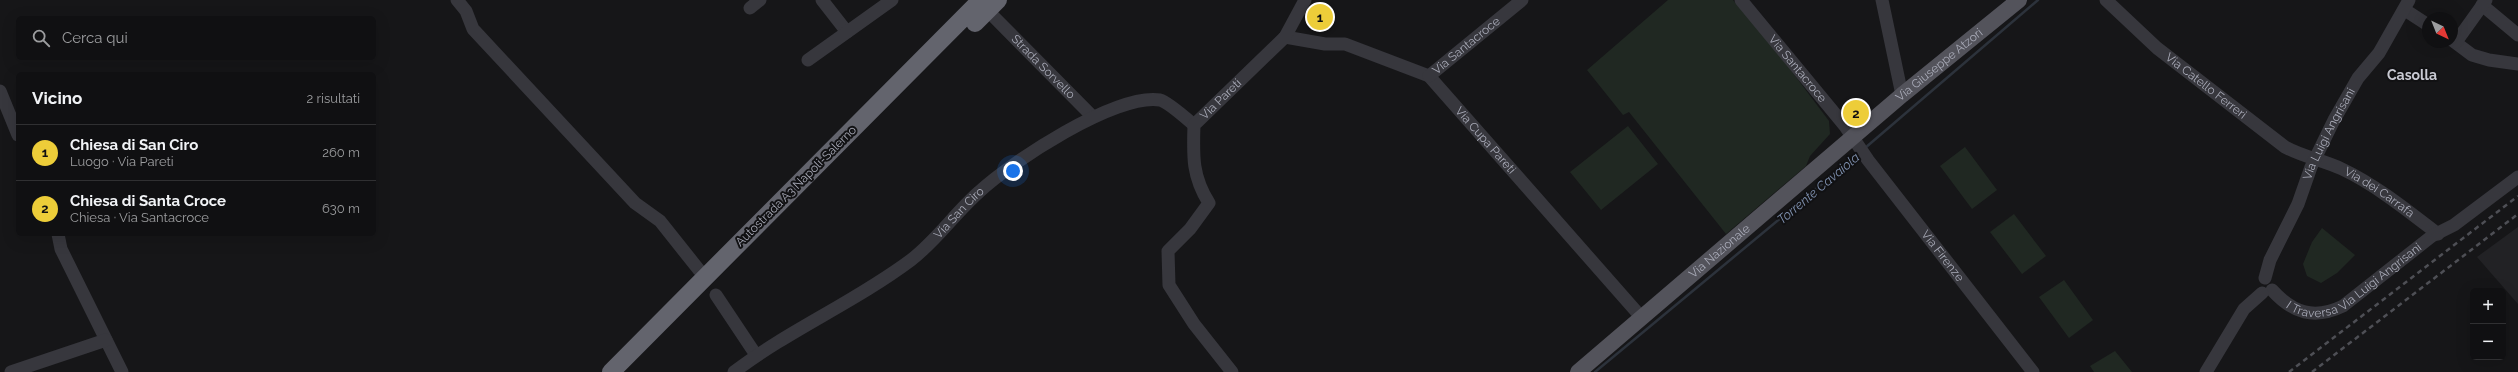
<!DOCTYPE html>
<html lang="it">
<head>
<meta charset="utf-8">
<style>
  body { margin:0; font-family:Raleway,sans-serif; background:#1e1e20; color:#f1f3f6 }
  .controls { position:absolute; right:12px; bottom:12px; display:grid; overflow:hidden; border-radius:6px; box-shadow:0 4px 16px #0002 }
  .controls button { width:36px; height:36px; display:grid; place-items:center; padding:0; border:0; border-bottom:1px solid #303032; background:#101012; color:#f1f3f6; font:20px sans-serif }
  .compass { position:absolute; left:2422px; top:12px; width:36px; height:36px; border-radius:50%; background:#101012; box-shadow:0 4px 16px #0002; rotate:137deg }
  .you { position:absolute; left:1013px; top:171px; width:14px; height:14px; margin:-10px; border:3px solid #fff; border-radius:50%; background:#1a73e8; box-shadow:0 0 0 6px #1a73e833 }
  .badge { display:grid; place-items:center; width:26px; height:26px; border-radius:50%; background:#edcd39; color:#111; font-size:13px; font-weight:700 }
  .pin { position:absolute; translate:-50% -50%; border:2px solid #fff; box-shadow:0 1px 4px #0006 }
  .list { margin:0; padding:0; list-style:none }
  h2 { display:flex; justify-content:space-between; align-items:center; height:52px; margin:0; padding:0 16px; font-size:17px }
  h2 small { font-size:13px; font-weight:400; color:#9c9d9f }
  .list li { display:grid; grid-template-columns:26px 1fr auto; gap:12px; align-items:center; box-sizing:border-box; height:56px; padding:0 16px; border-top:1px solid #303032 }
  .list b { display:block; font-size:15px; white-space:nowrap }
  .list p { margin:0; font-size:13px; white-space:nowrap; color:#9c9d9f }
  .list em { font-size:13px; font-style:normal; color:#9c9d9f }
  .icon { flex:none; width:22px; height:22px; fill:none; stroke:currentColor; stroke-width:2; stroke-linecap:round; stroke-linejoin:round }
  .map { position:relative; flex:none; width:2518px; height:372px; overflow:hidden }
  .search { position:absolute; background:#101012; box-shadow:0 4px 16px #0002; left:16px; top:16px; width:360px; height:44px; display:flex; align-items:center; gap:10px; box-sizing:border-box; padding:0 14px; border-radius:6px; color:#9c9d9f; font-size:15px }
  .panel { position:absolute; background:#101012; box-shadow:0 4px 16px #0002; left:16px; top:72px; width:360px; height:164px; border-radius:6px }
  .map>svg:first-child { display:block }
  .built { fill:#222225 }
  .green { fill:#202822 }
  .lines { fill:none; stroke-linecap:round; stroke-linejoin:round }
  .stream { stroke:#2c323b; stroke-width:2.5 }
  .minor { stroke:#37373d; stroke-width:13 }
  .major { stroke:#53535b; stroke-width:16 }
  .highway { stroke:#63646d; stroke-width:18 }
  .rail { stroke:#4e4f55; stroke-width:2.5; stroke-dasharray:5 4; stroke-linecap:butt }
  .labels { text-anchor:middle; stroke-width:4; stroke-linejoin:round; paint-order:stroke }
  .street-label { font-size:12px; fill:#a8aab7; stroke:#111113 }
  .water-label { font-size:13px; font-style:italic; fill:#8092b1; stroke:#111113 }
  .quarter-label { font-size:14px; font-weight:bold; fill:#c9cad3; stroke:#111113 }
</style>
</head>
<body>
<div class="map">
<svg width="2518" height="372" viewBox="0 0 2518 372">
  <rect width="100%" height="100%" fill="#161618"/>
  <!-- built -->
  <path class="built" d="M2518 227V304L2477 257Z"/>
  <!-- green -->
  <path class="green" d="M1668 0H1733L1772 45 1829 121 1830 134 1810 156 1806 166 1726 234 1629 112 1623 115 1587 70Z
    M1628 126 1658 164 1601 210 1570 172Z
    M1965 147 1997 190 1972 209 1940 166Z
    M2014 214 2046 256 2022 274 1990 232Z
    M2322 228 2355 255 2337 273 2321 283 2307 276 2303 264 2312 242Z
    M2064 280 2093 320 2069 338 2039 297Z
    M2115 351 2132 372H2094L2090 366Z"/>
  <g class="lines">
    <!-- stream -->
    <path class="stream" d="M1865 148 2038 0
      M1595 372 1858 154"/>
    <!-- minor -->
    <g class="minor">
      <path d="M457 0 466 11 473 29 635 203 660 221 699 270"/>
      <path d="M822 0 847 32"/>
      <path id="s1" d="M1741 0 1845 126 1868 160 2033 372"/>
      <path d="M1882 0 1902 95"/>
      <path id="s2" d="M2106 0 2157 48 2285 147C2303 157 2323 160 2342 169 2376 185 2408 211 2438 234"/>
      <path d="M2482 5 2518 35"/>
      <path d="M750 8 760 0"/>
      <path d="M2405 10 2428 25"/>
      <path id="s3" d="M994 17 1093 117"/>
      <path id="s4" d="M1285 37 1325 44H1345L1429 76 1642 318"/>
      <path d="M2452 40 2472 55 2489 60 2518 64"/>
      <path d="M2456 42 2486 0"/>
      <path d="M808 60 892 0"/>
      <path id="s5" d="M1429 76 1522 0"/>
      <path d="M0 91 18 135"/>
      <path d="M58 234 61 249 122 372"/>
      <path id="s6" d="M2265 278 2270 260 2298 204 2311 167 2334 120 2358 78 2379 53 2409 0"/>
      <path id="s7" d="M2272 290C2293 313 2314 320 2343 306L2432 236 2454 225 2518 177"/>
      <path d="M716 295 756 355"/>
      <path d="M11 372 106 340"/>
      <path id="s8" d="M734 372C789 330 855 302 911 260 937 240 955 213 979 192 1011 162 1116 93 1160 100 1168 102 1187 119 1194 125"/>
      <path id="s9" d="M1232 372 1194 324 1169 285 1168 251 1190 229 1209 203C1192 176 1193 156 1194 125L1285 37 1305 0"/>
      <path d="M2206 372 2244 309 2262 293"/>
    </g>
    <!-- major -->
    <path class="major" id="s10" d="M1578 372 1902 95 2019 0"/>
    <!-- highway -->
    <path class="highway" d="M975 23 998 0
      M611 372 981 0"/>
    <!-- rail -->
    <path class="rail" d="M2289 372 2518 196
      M2312 372 2518 214"/>
  </g>
  <g class="labels">
    <!-- street labels -->
    <g class="street-label">
      <text dy="4" stroke="none"><textPath href="#s5" startOffset="48">Via Santacroce</textPath></text>
      <text dy="4" stroke="none"><textPath href="#s10" startOffset="474">Via Giuseppe Atzori</textPath></text>
      <text dy="4" stroke="none"><textPath href="#s3" startOffset="70">Strada Sorvello</textPath></text>
      <text dy="4" stroke="none"><textPath href="#s1" startOffset="89">Via Santacroce</textPath></text>
      <text dy="4" stroke="none"><textPath href="#s2" startOffset="132">Via Catello Ferreri</textPath></text>
      <text dy="4" stroke="none"><textPath href="#s9" startOffset="323">Via Pareti</textPath></text>
      <text dy="4" stroke="none"><textPath href="#s6" startOffset="158">Via Luigi Angrisani</textPath></text>
      <text dy="4" stroke="none"><textPath href="#s4" startOffset="236">Via Cupa Pareti</textPath></text>
      <text transform="translate(796 186) rotate(-45)" y="4">Autostrada A3 Napoli-Salerno</text>
      <text dy="4" stroke="none"><textPath href="#s2" startOffset="337">Via dei Carrafa</textPath></text>
      <text dy="4" stroke="none"><textPath href="#s8" startOffset="277">Via San Ciro</textPath></text>
      <text dy="4" stroke="none"><textPath href="#s10" startOffset="186">Via Nazionale</textPath></text>
      <text dy="4" stroke="none"><textPath href="#s1" startOffset="326">Via Firenze</textPath></text>
      <text dy="4" stroke="none"><textPath href="#s7" startOffset="99">I Traversa Via Luigi Angrisani</textPath></text>
    </g>
    <!-- water labels -->
    <g class="water-label">
      <text transform="translate(1818 188) rotate(-40)" y="5">Torrente Cavaiola</text>
    </g>
    <!-- quarter labels -->
    <g class="quarter-label">
      <text x="2412" y="80">Casolla</text>
    </g>
  </g>
</svg>
<div class="controls">
<button>+</button>
<button>−</button>
</div>
<svg class="compass" viewBox="-18 -18 36 36"><path d="M0-13l5 13h-10z" fill="#e53935"/><path d="M0 13l5-13h-10z" fill="#9c9d9f"/></svg>
<div class="you"></div>
<div class="pin badge" style="left:1320px;top:17px">1</div>
<div class="pin badge" style="left:1856px;top:113px">2</div>
<div class="search"><svg class="icon" aria-label="search" viewBox="0 0 24 24"><circle cx="10" cy="10" r="6"/><path d="M15 15l6 6"/></svg>Cerca qui</div>
<section class="panel">
<h2>Vicino<small>2 risultati</small></h2>
<ul class="list">
<li><span class="badge">1</span><div><b>Chiesa di San Ciro</b><p>Luogo · Via Pareti</p></div><em>260 m</em></li>
<li><span class="badge">2</span><div><b>Chiesa di Santa Croce</b><p>Chiesa · Via Santacroce</p></div><em>630 m</em></li>
</ul>
</section>
</div>
</body>
</html>
